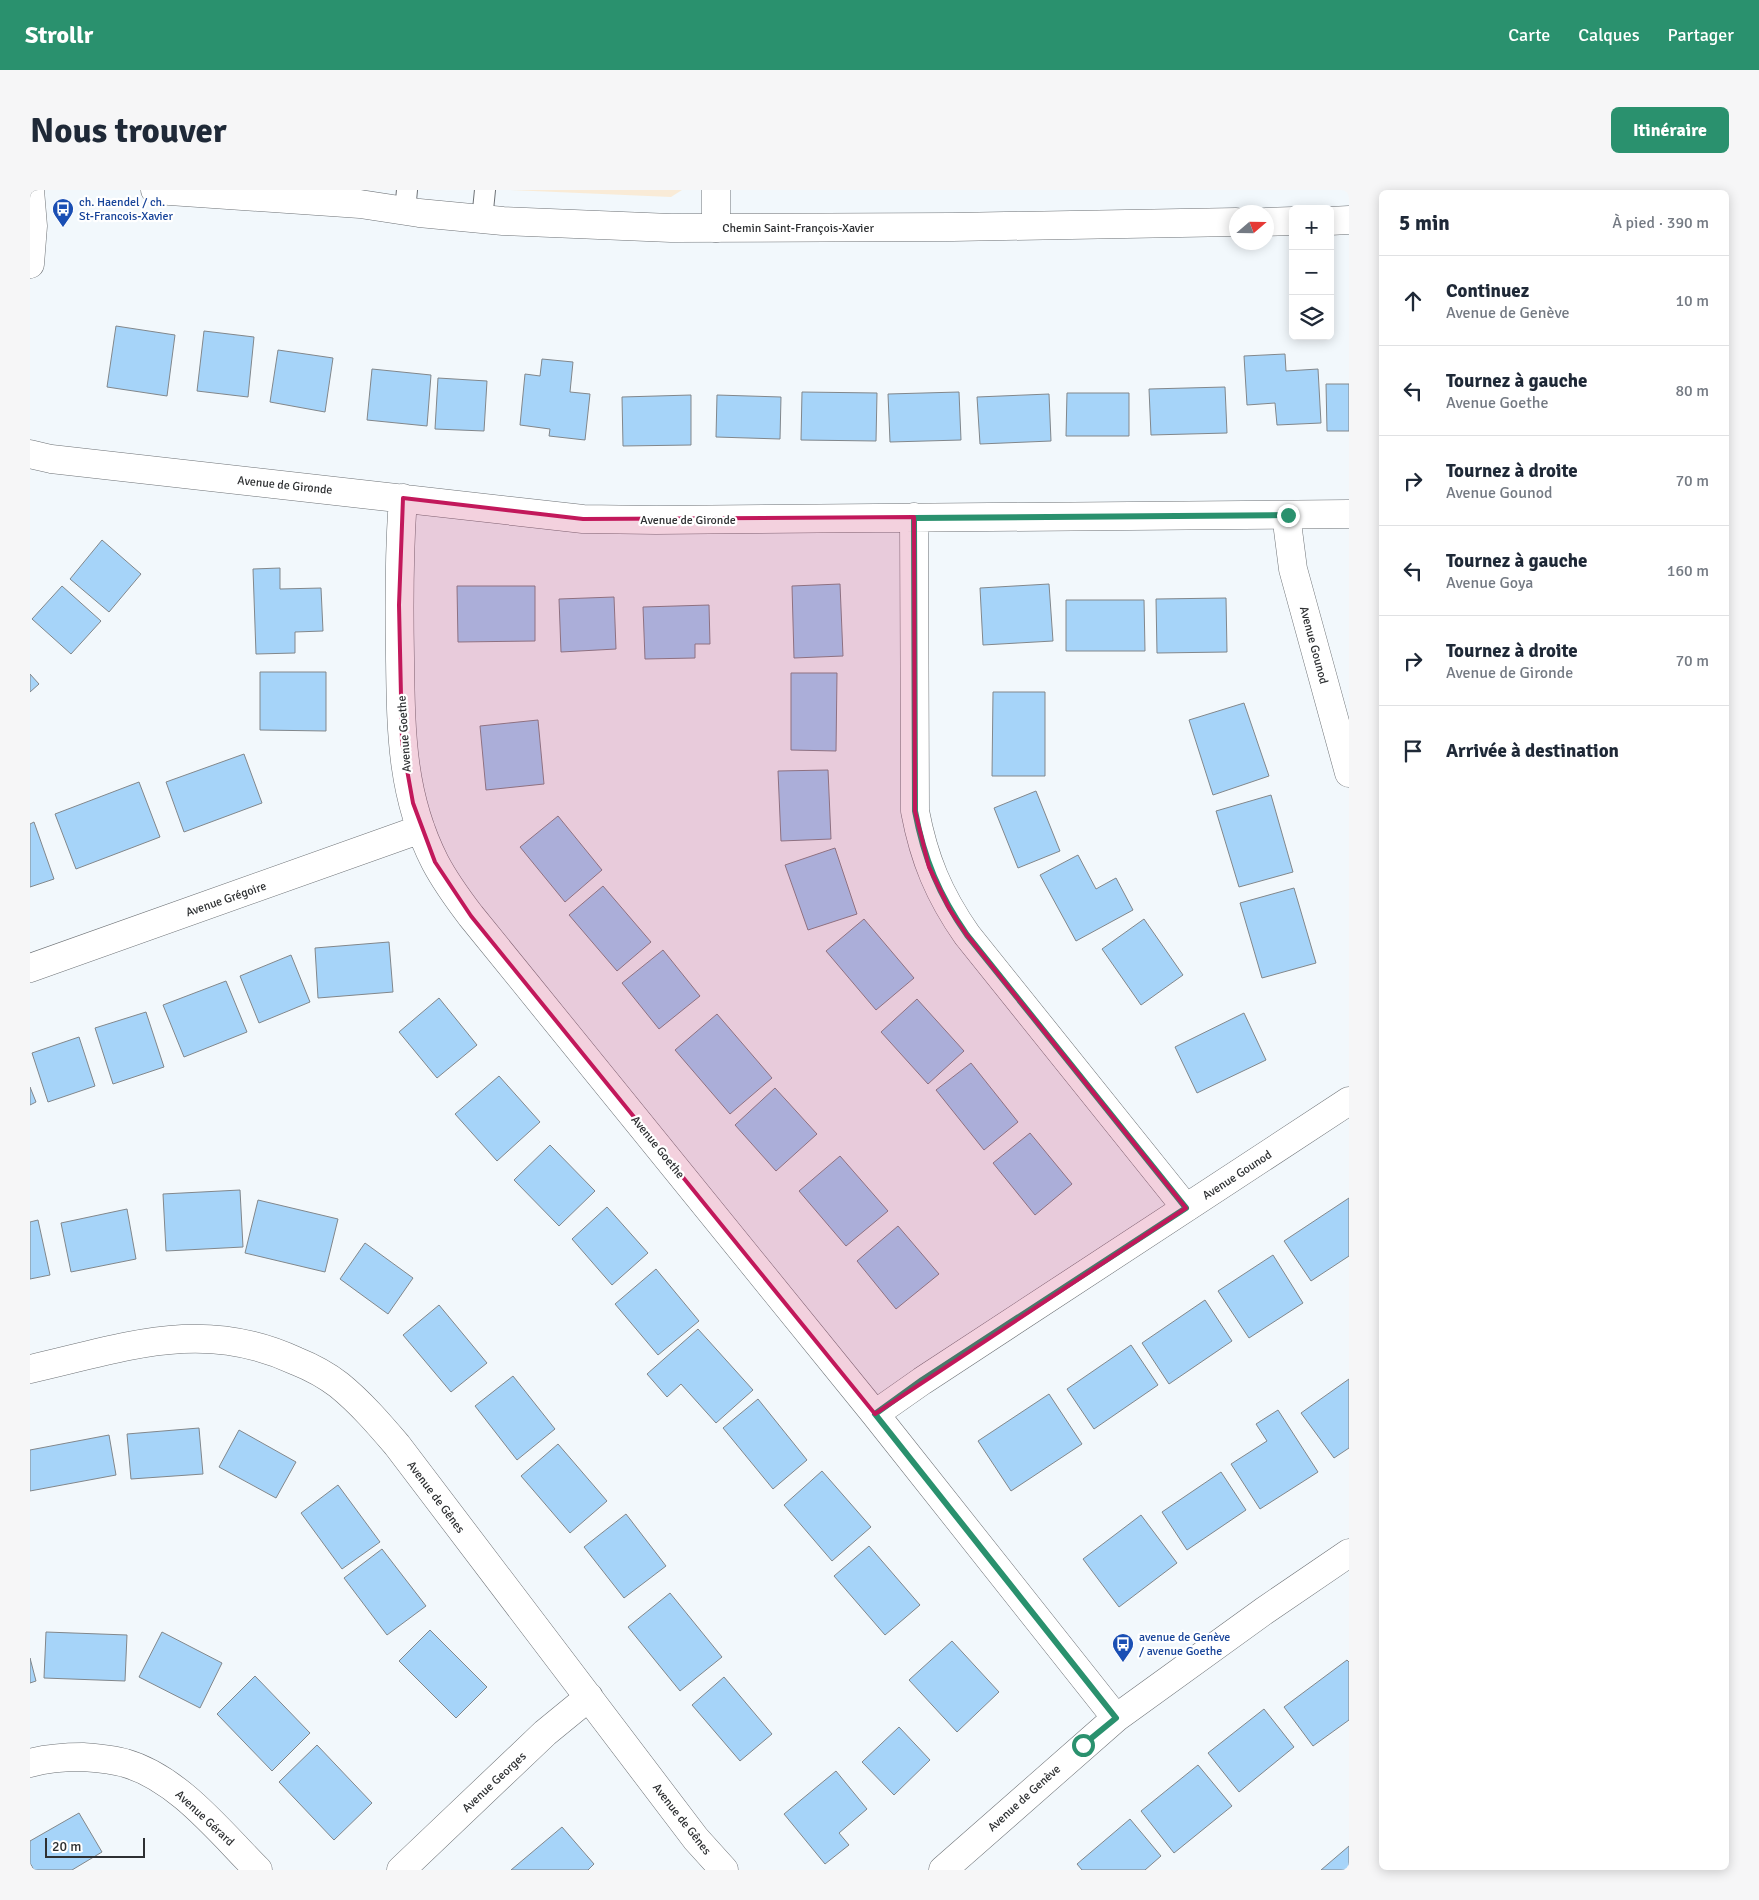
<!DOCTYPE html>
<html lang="fr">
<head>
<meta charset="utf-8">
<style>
  body { margin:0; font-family:Signika,sans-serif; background:#f6f6f7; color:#1f2937 }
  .controls { position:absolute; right:15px; top:15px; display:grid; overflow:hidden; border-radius:8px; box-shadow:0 2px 12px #0003 }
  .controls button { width:45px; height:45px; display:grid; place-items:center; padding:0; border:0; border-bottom:1px solid #e0e1e3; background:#fff; color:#1f2937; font:25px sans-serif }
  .compass { position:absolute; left:1199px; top:15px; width:45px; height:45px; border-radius:50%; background:#fff; box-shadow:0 2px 12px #0003; rotate:70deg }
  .scale { position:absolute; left:15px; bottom:12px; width:100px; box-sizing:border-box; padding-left:5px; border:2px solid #2e3032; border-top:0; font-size:14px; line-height:18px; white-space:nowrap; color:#2e3032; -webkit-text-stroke:4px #fff; paint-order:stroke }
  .stop { position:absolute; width:15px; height:15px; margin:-11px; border:4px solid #2a916e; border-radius:50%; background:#fff }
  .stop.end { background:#2a916e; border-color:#fff; box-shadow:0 1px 5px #0008 }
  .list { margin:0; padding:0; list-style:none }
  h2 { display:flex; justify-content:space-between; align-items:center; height:65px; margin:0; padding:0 20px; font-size:21px }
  h2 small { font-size:16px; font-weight:400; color:#747a83 }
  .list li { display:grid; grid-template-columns:32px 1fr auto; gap:15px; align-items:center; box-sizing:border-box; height:90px; padding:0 20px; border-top:1px solid #e0e1e3 }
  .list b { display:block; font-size:19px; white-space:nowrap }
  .list p { margin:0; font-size:16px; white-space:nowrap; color:#747a83 }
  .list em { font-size:16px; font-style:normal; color:#747a83 }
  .icon { flex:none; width:28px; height:28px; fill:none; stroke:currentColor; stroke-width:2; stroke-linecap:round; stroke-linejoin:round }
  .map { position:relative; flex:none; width:1319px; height:1680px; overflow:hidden; border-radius:8px }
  header { display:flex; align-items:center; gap:30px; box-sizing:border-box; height:70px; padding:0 25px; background:#2a916e; color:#fff }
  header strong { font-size:24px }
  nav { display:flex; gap:28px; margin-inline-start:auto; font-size:18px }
  .intro { display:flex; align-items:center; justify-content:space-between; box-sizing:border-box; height:120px; padding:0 30px }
  h1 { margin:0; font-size:35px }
  .button { padding:12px 22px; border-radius:8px; background:#2a916e; color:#fff; font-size:18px; font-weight:700 }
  main { display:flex; gap:30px; padding:0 30px }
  aside { flex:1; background:#fff; border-radius:8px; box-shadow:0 2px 12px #0003 }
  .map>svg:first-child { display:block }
  .commercial { fill:#f9ebd7 }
  .building { fill:#a6d4f9; stroke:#82878b }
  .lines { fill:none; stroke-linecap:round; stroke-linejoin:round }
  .service-casing { stroke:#6e7276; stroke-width:22 }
  .minor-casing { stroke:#6e7276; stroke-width:29 }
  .tertiary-casing { stroke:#6e7276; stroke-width:29 }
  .service { stroke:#fff; stroke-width:20 }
  .minor { stroke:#fff; stroke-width:28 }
  .tertiary { stroke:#fff; stroke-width:28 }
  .route { stroke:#2a916e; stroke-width:6 }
  .marked { fill:#c2185b; fill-opacity:0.2; stroke:#c2185b; stroke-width:4; stroke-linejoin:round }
  .labels { text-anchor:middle; stroke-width:4.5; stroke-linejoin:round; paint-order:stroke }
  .transit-label { font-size:12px; fill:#164399; stroke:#fff; text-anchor:start }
  .street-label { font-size:12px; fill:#2e3032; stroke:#fff }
</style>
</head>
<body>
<header>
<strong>Strollr</strong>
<nav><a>Carte</a><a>Calques</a><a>Partager</a></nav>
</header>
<div class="intro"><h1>Nous trouver</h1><a class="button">Itinéraire</a></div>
<main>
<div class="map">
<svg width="1319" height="1680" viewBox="0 0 1319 1680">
  <rect width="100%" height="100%" fill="#f2f8fc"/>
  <!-- commercial -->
  <path class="commercial" d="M480 0H652L641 7Z"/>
  <!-- building -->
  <path class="building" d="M86 136 145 145 137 206 77 197Z
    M174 141 224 147 218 207 167 201Z
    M248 160 303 168 295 222 240 212Z
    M1255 164 1256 181 1288 179 1291 233 1247 235 1245 213 1217 215 1214 166Z
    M512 169 543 172 540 202 560 204 555 250 519 246 520 239 490 235 495 184 510 186Z
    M342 179 401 185 397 236 337 230Z
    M408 188 457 191 454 241 405 239Z
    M1296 194H1319V241H1297Z
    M1195 197 1197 243 1121 245 1119 199Z
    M772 202 847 203 846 251 771 250Z
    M929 202 931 250 860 252 858 204Z
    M1037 203H1099V246H1036Z
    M1019 204 1021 251 950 254 947 207Z
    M661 205V255L593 256 592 207Z
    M687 205 751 207 750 249 686 247Z
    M72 350 111 384 79 422 40 389Z
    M250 378V399L291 398 293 441 265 442V463L226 464 223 379Z
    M810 394 813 466 764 468 762 396Z
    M1019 394 1023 451 953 455 950 398Z
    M32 396 71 431 41 464 2 429Z
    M427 396H505V451L428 452Z
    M584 407 586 459 531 462 529 409Z
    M1196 408 1197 462 1127 463 1126 409Z
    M1036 410H1114L1115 461H1036Z
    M679 415 680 454H665V468L615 469 613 417Z
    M230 482H296V541L230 540Z
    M761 483H807L806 561 761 560Z
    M0 484 9 494 0 502Z
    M963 502H1015V586H962Z
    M1214 513 1239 586 1183 605 1159 530Z
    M508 530 514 594 456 600 450 536Z
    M214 564 232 613 154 642 136 592Z
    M798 580 801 649 751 651 748 581Z
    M109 592 130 647 46 679 25 624Z
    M1006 601 1030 661 988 678 964 618Z
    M1241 605 1263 682 1209 697 1186 621Z
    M528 626 572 680 535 712 490 657Z
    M4 632 24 689 0 697V634Z
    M805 658 827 724 778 740 755 675Z
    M1048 665 1066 699 1086 688 1103 720 1046 751 1010 685Z
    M573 696 621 752 587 781 539 725Z
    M1264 698 1286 773 1232 788 1210 713Z
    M834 729 884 788 846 820 796 761Z
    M1114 729 1153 785 1111 815 1072 759Z
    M359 752 363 802 288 808 285 758Z
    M633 760 670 806 629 839 592 793Z
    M261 765 280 812 229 833 210 786Z
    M196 791 217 842 154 867 133 815Z
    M409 808 447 855 407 888 369 842Z
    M887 809 934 861 898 894 851 842Z
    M116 822 134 877 83 894 65 838Z
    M1214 823 1236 870 1167 903 1145 857Z
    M687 824 742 888 700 924 645 860Z
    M49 847 65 896 18 912 2 863Z
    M941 873 988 932 954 960 906 900Z
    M469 886 510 932 467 971 425 924Z
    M0 897 6 912 0 915Z
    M745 898 787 944 746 981 705 935Z
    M1000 943 1042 994 1005 1025 963 973Z
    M520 955 565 1001 529 1036 484 990Z
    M810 966 858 1021 816 1056 769 1001Z
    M210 1000 213 1057 136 1061 133 1004Z
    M1319 1008V1066L1281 1091 1254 1051Z
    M228 1010 308 1029 295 1082 215 1063Z
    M577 1017 618 1063 582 1095 542 1049Z
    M97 1019 106 1069 41 1082 31 1033Z
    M8 1030 20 1085 0 1089V1032Z
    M868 1036 909 1084 866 1119 827 1071Z
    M335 1053 383 1088 358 1124 310 1089Z
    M1243 1065 1273 1113 1219 1148 1188 1101Z
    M626 1079 669 1131 628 1165 585 1114Z
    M1175 1110 1202 1151 1139 1194 1112 1153Z
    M409 1115 457 1173 421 1202 373 1145Z
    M668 1139 723 1200 686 1233 651 1194 637 1207 617 1184Z
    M1101 1155 1128 1195 1064 1239 1037 1199Z
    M483 1186 525 1239 487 1270 445 1216Z
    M1319 1189V1258L1304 1268 1271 1223Z
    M1019 1204 1052 1254 981 1301 948 1251Z
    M728 1209 777 1270 743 1299 693 1238Z
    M1248 1220 1288 1282 1230 1319 1201 1274 1237 1251 1226 1234Z
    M169 1238 173 1284 101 1289 97 1244Z
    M209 1240 266 1272 246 1308 189 1277Z
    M79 1245 86 1285 0 1301V1260Z
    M528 1254 577 1311 540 1343 491 1286Z
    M792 1281 841 1337 802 1371 754 1315Z
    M1191 1282 1216 1320 1157 1360 1132 1322Z
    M308 1295 350 1352 312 1379 271 1323Z
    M596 1324 636 1376 594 1408 554 1357Z
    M1111 1325 1147 1373 1089 1417 1053 1369Z
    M839 1356 890 1415 855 1445 804 1386Z
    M352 1359 396 1416 357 1445 314 1388Z
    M640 1403 692 1467 650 1501 598 1437Z
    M400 1440 457 1497 426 1528 369 1471Z
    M16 1442 97 1445 95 1491 14 1488Z
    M132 1442 192 1473 170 1518 109 1487Z
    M922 1451 969 1502 927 1542 879 1490Z
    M0 1468 6 1491 0 1493Z
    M1317 1470 1319 1472V1530L1283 1556 1254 1517Z
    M225 1486 280 1543 242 1581 187 1524Z
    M694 1487 742 1544 710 1571 662 1515Z
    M1234 1519 1264 1557 1209 1602 1178 1563Z
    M869 1537 900 1570 864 1605 832 1572Z
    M287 1555 342 1613 304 1650 249 1592Z
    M1168 1575 1202 1616 1144 1663 1111 1621Z
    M806 1581 837 1619 809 1643 819 1655 795 1674 754 1624Z
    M49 1623 72 1662 42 1680H4L0 1673V1651Z
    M1100 1629 1131 1666 1115 1680H1052L1047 1674Z
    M532 1637 564 1674 558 1680H481Z
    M1319 1656V1680H1291Z"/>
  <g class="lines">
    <!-- service casing -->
    <g class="service-casing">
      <path id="service" d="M375 21 377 0
        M452 30 455 0"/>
    </g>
    <!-- minor casing -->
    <g class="minor-casing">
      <path id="minor" d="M686 0V38
        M0 74 3 36 0 0
        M0 264 21 269 553 329 626 330 1319 324
        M373 308C369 361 369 414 370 468 371 541 371 605 405 672 415 691 428 709 441 726L845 1224 1086 1528
        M1258 325V340L1263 379 1319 583
        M884 327 885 621C894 669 909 705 937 745L1156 1018
        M0 778 391 639
        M0 1179C94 1158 172 1127 266 1171 281 1177 296 1185 309 1195 331 1213 349 1234 367 1255L666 1649 694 1680
        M845 1224 892 1191 1319 911
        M0 1573C18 1568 35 1567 53 1567 66 1568 82 1569 95 1573 148 1588 190 1642 228 1680
        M371 1680 515 1543 559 1507
        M913 1680 1086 1528 1234 1421 1319 1363"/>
    </g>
    <!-- tertiary casing -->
    <g class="tertiary-casing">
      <path id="tertiary" d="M125 0 330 14 389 23 473 31 641 38 923 37 1206 32
        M1300 31 1319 30
        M1236 32 1263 31"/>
    </g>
    <!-- service -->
    <use href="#service" class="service"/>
    <!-- minor -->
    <use href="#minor" class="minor"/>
    <!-- tertiary -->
    <use href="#tertiary" class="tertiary"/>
  </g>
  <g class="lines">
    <!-- route -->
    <path class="route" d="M1053 1555 1086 1528 845 1224 892 1190 1156 1018 937 745C909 705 894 669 885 621L884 328 1258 325"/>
  </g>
  <!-- marked area -->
  <path class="marked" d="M373 308 553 329 884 327 885 621 899 677 920 720 937 745 1156 1018 845 1224 441 726 405 672 383 613 372 552 369 415Z"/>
  <!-- icons -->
  <defs>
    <g id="bus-pin" transform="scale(1.125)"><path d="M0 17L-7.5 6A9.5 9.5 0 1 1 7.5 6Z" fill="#1a4fb4" stroke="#fff"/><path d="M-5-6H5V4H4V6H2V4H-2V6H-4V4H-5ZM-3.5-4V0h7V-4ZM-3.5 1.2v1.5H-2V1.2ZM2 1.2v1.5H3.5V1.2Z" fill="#fff"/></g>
  </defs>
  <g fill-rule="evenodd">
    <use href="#bus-pin" x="33" y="19"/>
    <use href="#bus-pin" x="1093" y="1454"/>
  </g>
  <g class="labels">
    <!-- transit labels -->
    <g class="transit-label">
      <text x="49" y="16">ch. Haendel / ch.<tspan x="49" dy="14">St-Francois-Xavier</tspan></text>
      <text x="1109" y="1451">avenue de Genève<tspan x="1109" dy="14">/ avenue Goethe</tspan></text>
    </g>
    <!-- street labels -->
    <g class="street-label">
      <text x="768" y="42">Chemin Saint-François-Xavier</text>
      <text transform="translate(255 295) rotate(6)" y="4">Avenue de Gironde</text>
      <text x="658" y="334">Avenue de Gironde</text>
      <text transform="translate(1284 455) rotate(75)" y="4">Avenue Gounod</text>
      <text transform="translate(374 544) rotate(-94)" y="4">Avenue Goethe</text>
      <text transform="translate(196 709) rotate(-19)" y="4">Avenue Grégoire</text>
      <text transform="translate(628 957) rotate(51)" y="4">Avenue Goethe</text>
      <text transform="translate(1207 985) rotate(-33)" y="4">Avenue Gounod</text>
      <text transform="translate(406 1307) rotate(53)" y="4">Avenue de Gênes</text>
      <text transform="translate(464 1592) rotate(-43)" y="4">Avenue Georges</text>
      <text transform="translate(994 1608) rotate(-42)" y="4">Avenue de Genève</text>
      <text transform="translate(175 1628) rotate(43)" y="4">Avenue Gérard</text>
      <text transform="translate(652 1629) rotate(52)" y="4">Avenue de Gênes</text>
    </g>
  </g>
</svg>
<div class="controls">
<button>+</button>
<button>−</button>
<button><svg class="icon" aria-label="layers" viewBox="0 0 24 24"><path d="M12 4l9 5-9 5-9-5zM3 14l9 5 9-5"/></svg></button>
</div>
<svg class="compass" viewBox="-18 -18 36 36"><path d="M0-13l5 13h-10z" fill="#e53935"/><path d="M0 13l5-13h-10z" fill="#747a83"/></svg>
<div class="scale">20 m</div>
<div class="stop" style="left:1053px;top:1555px"></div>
<div class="stop end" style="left:1258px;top:325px"></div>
</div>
<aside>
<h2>5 min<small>À pied · 390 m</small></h2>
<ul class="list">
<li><svg class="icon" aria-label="ahead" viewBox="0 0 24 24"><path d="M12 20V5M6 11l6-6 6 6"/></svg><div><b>Continuez</b><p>Avenue de Genève</p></div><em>10 m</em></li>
<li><svg class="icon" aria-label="left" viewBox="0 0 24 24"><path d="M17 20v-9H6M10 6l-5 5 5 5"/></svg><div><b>Tournez à gauche</b><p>Avenue Goethe</p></div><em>80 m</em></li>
<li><svg class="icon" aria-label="right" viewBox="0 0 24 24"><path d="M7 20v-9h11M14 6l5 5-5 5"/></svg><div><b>Tournez à droite</b><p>Avenue Gounod</p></div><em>70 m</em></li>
<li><svg class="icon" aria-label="left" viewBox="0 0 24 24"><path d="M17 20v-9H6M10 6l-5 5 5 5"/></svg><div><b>Tournez à gauche</b><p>Avenue Goya</p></div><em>160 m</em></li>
<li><svg class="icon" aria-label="right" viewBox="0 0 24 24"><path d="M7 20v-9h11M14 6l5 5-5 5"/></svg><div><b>Tournez à droite</b><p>Avenue de Gironde</p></div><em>70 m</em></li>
<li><svg class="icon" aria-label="arrive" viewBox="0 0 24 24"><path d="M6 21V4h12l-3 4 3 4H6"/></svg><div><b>Arrivée à destination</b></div></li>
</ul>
</aside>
</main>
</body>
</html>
